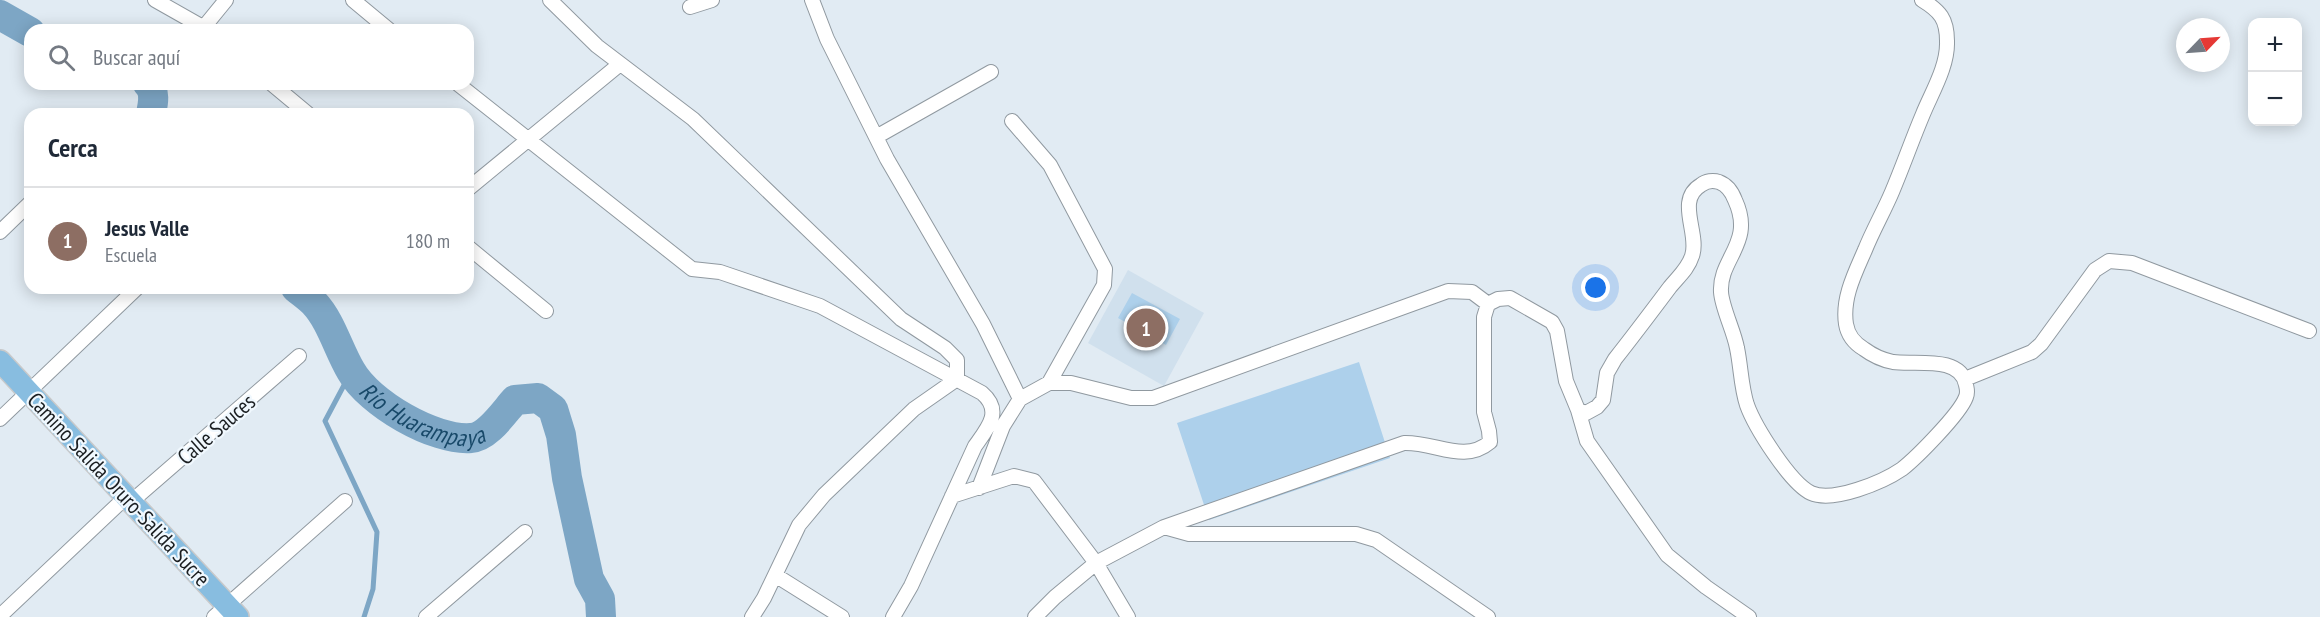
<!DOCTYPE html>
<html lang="es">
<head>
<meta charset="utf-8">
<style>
  body { margin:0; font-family:"PT Sans Narrow",sans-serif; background:#f2f2f3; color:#1f2937 }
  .controls { position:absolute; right:18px; top:18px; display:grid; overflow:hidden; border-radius:12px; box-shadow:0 3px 15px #0003 }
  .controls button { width:54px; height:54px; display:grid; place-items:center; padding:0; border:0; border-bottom:2px solid #e0e1e3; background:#fff; color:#1f2937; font:30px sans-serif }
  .compass { position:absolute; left:2176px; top:18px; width:54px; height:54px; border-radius:50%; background:#fff; box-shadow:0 3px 15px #0003; rotate:65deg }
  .you { position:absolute; left:1596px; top:288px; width:21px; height:21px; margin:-15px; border:4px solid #fff; border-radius:50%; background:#1a73e8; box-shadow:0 0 0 9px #1a73e833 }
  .badge { display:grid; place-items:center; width:39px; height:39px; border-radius:50%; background:#0b8043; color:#fff; font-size:20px; font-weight:700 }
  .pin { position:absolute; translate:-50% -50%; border:3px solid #fff; box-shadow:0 2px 6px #0006 }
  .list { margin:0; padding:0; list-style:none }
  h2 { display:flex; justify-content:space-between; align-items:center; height:78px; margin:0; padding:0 24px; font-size:26px }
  h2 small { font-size:20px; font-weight:400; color:#747a83 }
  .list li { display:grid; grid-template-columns:39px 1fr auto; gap:18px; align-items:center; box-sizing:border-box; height:108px; padding:0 24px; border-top:2px solid #e0e1e3 }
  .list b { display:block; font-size:22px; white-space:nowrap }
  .list p { margin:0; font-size:20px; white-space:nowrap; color:#747a83 }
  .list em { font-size:20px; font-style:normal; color:#747a83 }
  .icon { flex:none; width:33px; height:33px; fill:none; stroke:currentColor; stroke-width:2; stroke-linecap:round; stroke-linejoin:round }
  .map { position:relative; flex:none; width:2320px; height:617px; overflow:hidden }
  .search { position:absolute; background:#fff; box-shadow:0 3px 15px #0003; left:24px; top:24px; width:450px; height:66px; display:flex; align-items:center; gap:15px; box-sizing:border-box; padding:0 21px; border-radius:18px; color:#747a83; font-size:22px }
  .panel { position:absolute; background:#fff; box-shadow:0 3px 15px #0003; left:24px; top:108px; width:450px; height:186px; border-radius:18px }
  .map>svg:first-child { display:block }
  .built { fill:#d0e0ed }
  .green { fill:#add0eb }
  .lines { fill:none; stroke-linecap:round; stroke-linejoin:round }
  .stream { stroke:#7da6c5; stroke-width:5 }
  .river { stroke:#7da6c5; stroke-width:30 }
  .minor-casing { stroke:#9099a0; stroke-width:16 }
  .primary-casing { stroke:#c8c9ca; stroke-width:24 }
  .minor { stroke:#fff; stroke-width:14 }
  .primary { stroke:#88bde0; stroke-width:21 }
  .labels { text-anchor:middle; stroke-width:4.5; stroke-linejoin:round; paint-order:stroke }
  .street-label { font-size:22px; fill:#1a1e21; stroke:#f0f8fe }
  .water-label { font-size:24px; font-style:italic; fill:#184969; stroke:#f0f8fe }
</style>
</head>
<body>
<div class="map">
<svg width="2320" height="617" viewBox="0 0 2320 617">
  <rect width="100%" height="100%" fill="#e1ebf3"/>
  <!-- built -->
  <path class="built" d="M1128 270 1204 313 1164 386 1088 343Z"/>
  <!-- green -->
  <path class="green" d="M1132 293 1180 319 1166 345 1118 318Z
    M1359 362 1390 458 1209 520 1177 423Z"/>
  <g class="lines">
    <!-- stream -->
    <path class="stream" d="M351 372 325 421 377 532 373 589 364 617"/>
    <!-- river -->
    <g class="river">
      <path d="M0 15 30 32"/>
      <path d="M148 84C156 92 153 104 151 114"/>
      <path id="s1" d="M296 288C302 293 308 297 314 303 331 321 338 349 351 371 369 403 434 441 471 438 488 437 504 412 515 400L538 398 553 409 561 435 567 478 589 579 600 599 601 617"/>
    </g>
    <!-- minor casing -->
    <g class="minor-casing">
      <path id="minor" d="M155 0 208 30
        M353 0 389 30
        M550 0 597 46 693 119 901 319 945 348 957 360V379L914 409 824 495 799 525 764 598 752 617
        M812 0 827 39 887 159 983 324 1020 399
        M690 7 712 0
        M204 27 226 0
        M272 84 308 114
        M458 84 692 269 720 272 820 306 982 393C1003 411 988 428 975 446L911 586 893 617
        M1012 121 1050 165 1105 269 1104 285 1049 383
        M876 137 991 72
        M468 189 620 64
        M0 232 30 203
        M468 247 546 311
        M1965 379 2032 352 2041 344 2095 270 2109 261 2132 263 2309 331
        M1578 410 1587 441 1667 555 1706 587 1749 617
        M0 419 137 288
        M979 488 1003 426 1020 399 1049 383H1071L1131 398H1153L1448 291 1472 292 1488 304
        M952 496 1014 476 1034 481 1096 563 1128 617
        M132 501 299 356
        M1164 527 1189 534H1356L1376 540 1488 617
        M775 575 842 617
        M0 616 127 496
        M214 617 345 501
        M426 617 525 532
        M1035 617 1055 597 1096 563 1164 527 1404 443C1436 442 1464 464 1490 442L1489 431 1484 412V317L1488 304 1498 299 1510 298 1552 322 1557 331 1566 381 1578 410 1586 413 1597 407 1603 400 1607 373 1615 359C1634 335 1652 311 1670 287 1678 277 1688 269 1692 256 1700 234 1675 200 1701 185 1706 181 1713 180 1719 182 1727 185 1732 192 1735 200 1755 243 1719 258 1721 292 1722 308 1734 331 1737 348 1741 367 1741 387 1747 405 1755 427 1790 483 1811 493 1833 503 1883 482 1902 469 1916 458 1960 414 1966 397 1968 392 1967 390 1966 385 1961 355 1915 365 1893 362 1883 360 1872 355 1864 349 1854 343 1848 336 1846 324 1842 298 1855 273 1865 250 1873 230 1884 211 1892 192 1903 166 1912 140 1923 114 1932 92 1948 66 1947 41 1947 19 1940 11 1922 0"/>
    </g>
    <!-- primary casing -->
    <g class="primary-casing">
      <path id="primary" d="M0 361 238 617"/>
    </g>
    <!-- minor -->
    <use href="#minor" class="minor"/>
    <!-- primary -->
    <use href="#primary" class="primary"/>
  </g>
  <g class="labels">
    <!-- street labels -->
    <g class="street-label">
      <text transform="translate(216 429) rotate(-41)" y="8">Calle Sauces</text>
      <text transform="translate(119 489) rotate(47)" y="8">Camino Salida Oruro-Salida Sucre</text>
    </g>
    <!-- water labels -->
    <g class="water-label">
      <text dy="8" stroke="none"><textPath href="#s1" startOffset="189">Río Huarampaya</textPath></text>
    </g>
  </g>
</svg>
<div class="controls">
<button>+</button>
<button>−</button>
</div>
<svg class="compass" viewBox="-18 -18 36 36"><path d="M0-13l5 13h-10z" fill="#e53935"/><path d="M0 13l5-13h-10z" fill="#747a83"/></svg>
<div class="you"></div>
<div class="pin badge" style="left:1146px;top:328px;background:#8d6e63">1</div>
<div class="search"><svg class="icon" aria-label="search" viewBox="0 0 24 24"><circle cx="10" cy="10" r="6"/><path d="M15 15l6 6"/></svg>Buscar aquí</div>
<section class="panel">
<h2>Cerca<small></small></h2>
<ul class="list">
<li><span class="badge" style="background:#8d6e63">1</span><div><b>Jesus Valle</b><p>Escuela</p></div><em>180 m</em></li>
</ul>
</section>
</div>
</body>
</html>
